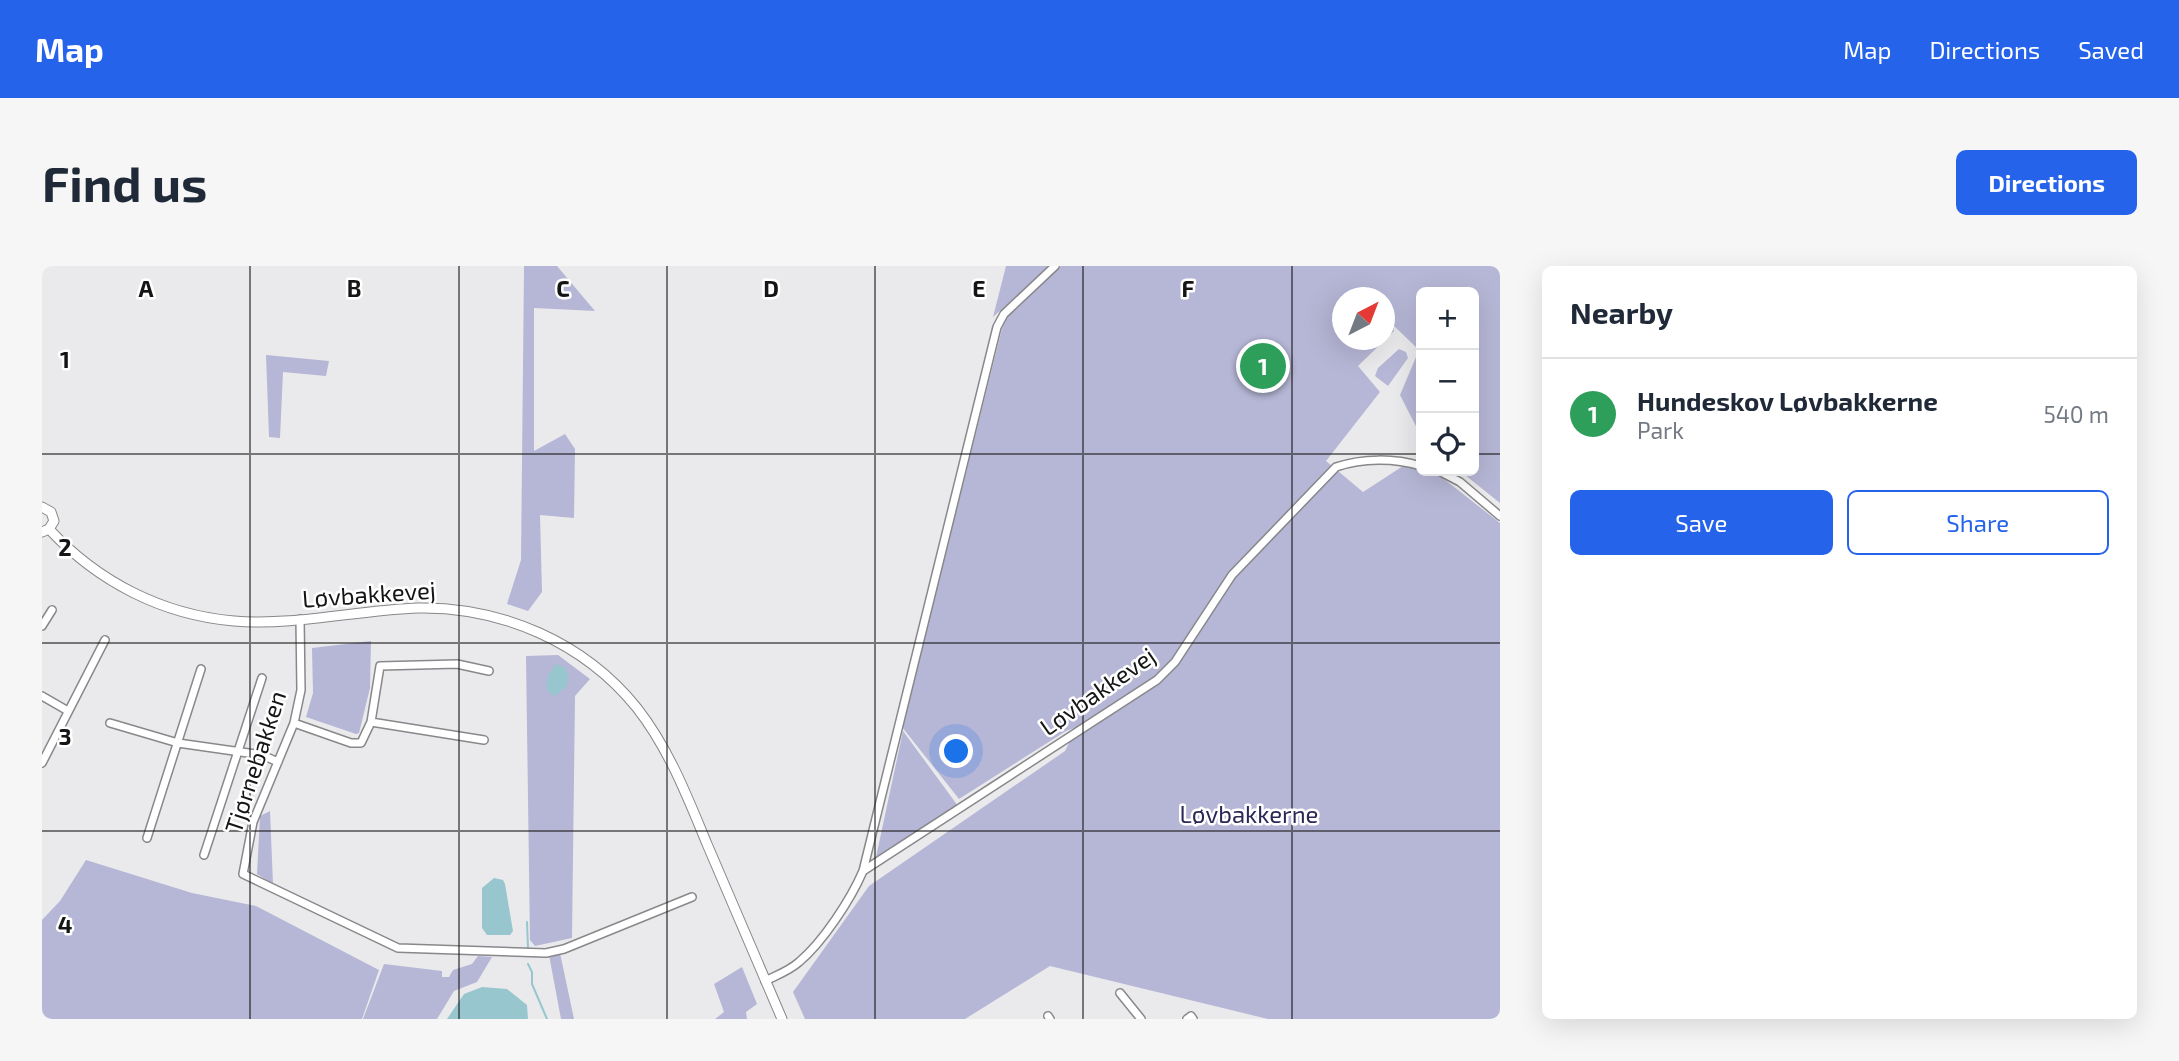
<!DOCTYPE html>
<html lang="en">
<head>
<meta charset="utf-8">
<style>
  body { margin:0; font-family:"Exo 2",sans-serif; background:#f6f6f7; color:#1f2937 }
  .controls { position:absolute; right:21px; top:21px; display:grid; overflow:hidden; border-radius:10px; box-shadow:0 7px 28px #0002 }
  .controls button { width:63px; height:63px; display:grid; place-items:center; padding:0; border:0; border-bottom:2px solid #e0e1e3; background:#fff; color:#1f2937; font:35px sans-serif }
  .compass { position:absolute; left:1290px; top:21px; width:63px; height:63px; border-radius:50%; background:#fff; box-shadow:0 7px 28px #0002; rotate:42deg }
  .you { position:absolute; left:915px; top:486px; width:24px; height:24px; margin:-18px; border:5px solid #fff; border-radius:50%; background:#1a73e8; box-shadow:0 0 0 10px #1a73e833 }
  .badge { display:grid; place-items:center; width:46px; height:46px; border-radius:50%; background:#2563eb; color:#fff; font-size:23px; font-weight:700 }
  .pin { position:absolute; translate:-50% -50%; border:4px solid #fff; box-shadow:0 2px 7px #0006 }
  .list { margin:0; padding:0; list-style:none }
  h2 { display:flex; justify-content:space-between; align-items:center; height:91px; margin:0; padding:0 28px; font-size:30px }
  h2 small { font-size:23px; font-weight:400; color:#747a83 }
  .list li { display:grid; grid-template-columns:46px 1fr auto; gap:21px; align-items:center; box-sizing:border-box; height:112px; padding:0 28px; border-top:2px solid #e0e1e3 }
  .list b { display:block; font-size:26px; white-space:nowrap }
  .list p { margin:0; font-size:23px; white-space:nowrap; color:#747a83 }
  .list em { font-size:23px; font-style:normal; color:#747a83 }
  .actions { display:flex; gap:14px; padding:21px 28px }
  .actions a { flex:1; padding:16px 0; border:2px solid #2563eb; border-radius:10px; text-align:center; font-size:24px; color:#2563eb }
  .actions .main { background:#2563eb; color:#fff }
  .icon { flex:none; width:38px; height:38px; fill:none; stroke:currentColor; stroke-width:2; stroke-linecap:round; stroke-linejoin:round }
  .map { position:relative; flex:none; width:1458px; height:753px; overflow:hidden; border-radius:10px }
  header { display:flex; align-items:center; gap:42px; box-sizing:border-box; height:98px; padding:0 35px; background:#2563eb; color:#fff }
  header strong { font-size:33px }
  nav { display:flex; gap:38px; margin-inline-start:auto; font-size:24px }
  .intro { display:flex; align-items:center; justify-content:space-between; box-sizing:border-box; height:168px; padding:0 42px }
  h1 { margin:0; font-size:49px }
  .button { padding:18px 32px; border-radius:10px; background:#2563eb; color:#fff; font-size:24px; font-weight:700 }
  main { display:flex; gap:42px; padding:0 42px }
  aside { flex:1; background:#fff; border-radius:10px; box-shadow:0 7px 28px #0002 }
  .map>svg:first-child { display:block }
  .green { fill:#b6b6d6; fill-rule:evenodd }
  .water { fill:#97c6ce }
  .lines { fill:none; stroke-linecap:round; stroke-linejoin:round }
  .stream { stroke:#97c6ce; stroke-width:2 }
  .minor-casing { stroke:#88888b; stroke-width:10 }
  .tertiary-casing { stroke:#88888b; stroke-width:11 }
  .minor { stroke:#fff; stroke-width:7 }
  .tertiary { stroke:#fff; stroke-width:9 }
  .grid { fill:none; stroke:#151516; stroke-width:2; stroke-opacity:0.55 }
  .labels { text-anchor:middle; stroke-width:5; stroke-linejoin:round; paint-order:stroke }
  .street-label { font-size:24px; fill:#151516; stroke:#fff }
  .park-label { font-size:24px; fill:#2c2856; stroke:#fff }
  .grid-label { font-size:23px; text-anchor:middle; font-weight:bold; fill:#151516; stroke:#fff; stroke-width:5; stroke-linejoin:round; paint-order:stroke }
</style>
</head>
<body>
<header>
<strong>Map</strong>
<nav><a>Map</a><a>Directions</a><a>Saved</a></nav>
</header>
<div class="intro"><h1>Find us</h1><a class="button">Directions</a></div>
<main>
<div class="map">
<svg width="1458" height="753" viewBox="0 0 1458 753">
  <rect width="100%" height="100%" fill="#eaeaed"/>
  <!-- green -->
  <path class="green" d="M482 0H515L553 45 492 42V185L523 168 533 183 532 252 498 249 500 326 486 345 465 338 479 294Z
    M964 0H1009L951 51Z
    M1019 0H1458V237L1418 205H1432V26H1379V170L1358 129 1377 84 1351 59 1352 65 1316 100 1338 126 1284 195 1321 226 1361 200 1393 206 1458 257V753H1226L1008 700 923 753H763L751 726 827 620 1023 485 1035 461 1024 465 917 533 860 461 961 59 965 49ZM1300 32H1342V74H1300Z
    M1357 83 1364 86 1366 92 1346 120 1333 110 1336 102Z
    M224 89 287 95 284 110 241 106 238 172 227 171Z
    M329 375 328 422 317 467 314 468 264 451 271 427 270 382Z
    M516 389 548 413 533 430 530 672 493 680 488 674 484 390Z
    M861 465 916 540 834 591Z
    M228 545 231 618 215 608 218 550Z
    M44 594 150 627 214 640 337 704 320 753H0V654L18 635Z
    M518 687 532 753H519L507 689Z
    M436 690 450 691 435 716 412 725 395 753H321L342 698 400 705V711H407L411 704 430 698Z
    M700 701 715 738 704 746 705 753H673L682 746 672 718Z"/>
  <!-- water -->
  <path class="water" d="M515 398 522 401 526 408 525 420 513 430 505 425C503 413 507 406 515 398Z
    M452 612 461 614 463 618 471 665 468 669H445L440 662V622Z
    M440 721 465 723 485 739 486 753H405L422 728Z"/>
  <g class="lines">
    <!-- stream -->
    <path class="stream" d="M485 656 486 682
      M486 698 490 706V718L505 753"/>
    <!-- minor casing -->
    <g class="minor-casing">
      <path id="minor" d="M1397 205 1418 216 1458 250
        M258 353 259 424 252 457 211 556 201 608 356 682 504 687 522 683 650 631
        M0 360 10 344
        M0 430 26 445
        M329 456 442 474
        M68 457 136 477 220 489 236 496
        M252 457 309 477H319L329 456 338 400 415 398 447 405
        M0 497 63 374
        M105 572 159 403
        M162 589 220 412
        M821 605 1115 414 1133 396 1190 309 1294 201C1321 192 1352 192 1379 200
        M723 715C735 709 747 705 757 696 781 676 809 633 821 605L955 61 962 48 1013 0
        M1078 727 1099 753
        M1006 750 1008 753
        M1145 753 1149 750 1151 753"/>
    </g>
    <!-- tertiary casing -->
    <g class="tertiary-casing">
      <path id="tertiary" d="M0 241 9 246 12 255 7 263 0 266
        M7 263C56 316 121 349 192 355 254 360 315 344 377 342 460 341 542 376 595 442 627 483 645 530 665 578 690 636 715 694 740 753"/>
    </g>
    <!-- minor -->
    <use href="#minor" class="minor"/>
    <!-- tertiary -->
    <use href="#tertiary" class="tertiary"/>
  </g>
  <!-- grid -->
  <path class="grid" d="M208 0V753M417 0V753M625 0V753M833 0V753M1041 0V753M1250 0V753M0 188H1379M1432 188H1458M0 377H1458M0 565H1458"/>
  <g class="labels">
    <!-- street labels -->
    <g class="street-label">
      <text transform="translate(327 329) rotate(-4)" y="8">Løvbakkevej</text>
      <text transform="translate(1056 426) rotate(-35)" y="8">Løvbakkevej</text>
      <text transform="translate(214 496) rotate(-72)" y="8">Tjørnebakken</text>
    </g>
    <!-- park labels -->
    <g class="park-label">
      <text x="1207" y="557">Løvbakkerne</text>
    </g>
  </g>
  <g class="grid-label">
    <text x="104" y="31">A</text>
    <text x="312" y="31">B</text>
    <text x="521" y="31">C</text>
    <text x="729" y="31">D</text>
    <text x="937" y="31">E</text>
    <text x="1146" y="31">F</text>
    <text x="23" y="102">1</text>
    <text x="23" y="290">2</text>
    <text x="23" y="479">3</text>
    <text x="23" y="667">4</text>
  </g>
</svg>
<div class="controls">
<button>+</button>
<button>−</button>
<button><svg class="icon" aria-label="locate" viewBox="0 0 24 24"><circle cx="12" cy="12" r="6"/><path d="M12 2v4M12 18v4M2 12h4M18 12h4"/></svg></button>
</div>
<svg class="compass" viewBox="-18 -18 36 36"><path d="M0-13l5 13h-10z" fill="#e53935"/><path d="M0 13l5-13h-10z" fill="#747a83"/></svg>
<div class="you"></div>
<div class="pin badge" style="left:1221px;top:100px;background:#2e9e5b">1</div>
</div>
<aside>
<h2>Nearby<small></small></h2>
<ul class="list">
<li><span class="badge" style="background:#2e9e5b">1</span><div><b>Hundeskov Løvbakkerne</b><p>Park</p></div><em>540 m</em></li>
</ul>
<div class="actions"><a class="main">Save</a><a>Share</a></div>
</aside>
</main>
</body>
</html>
